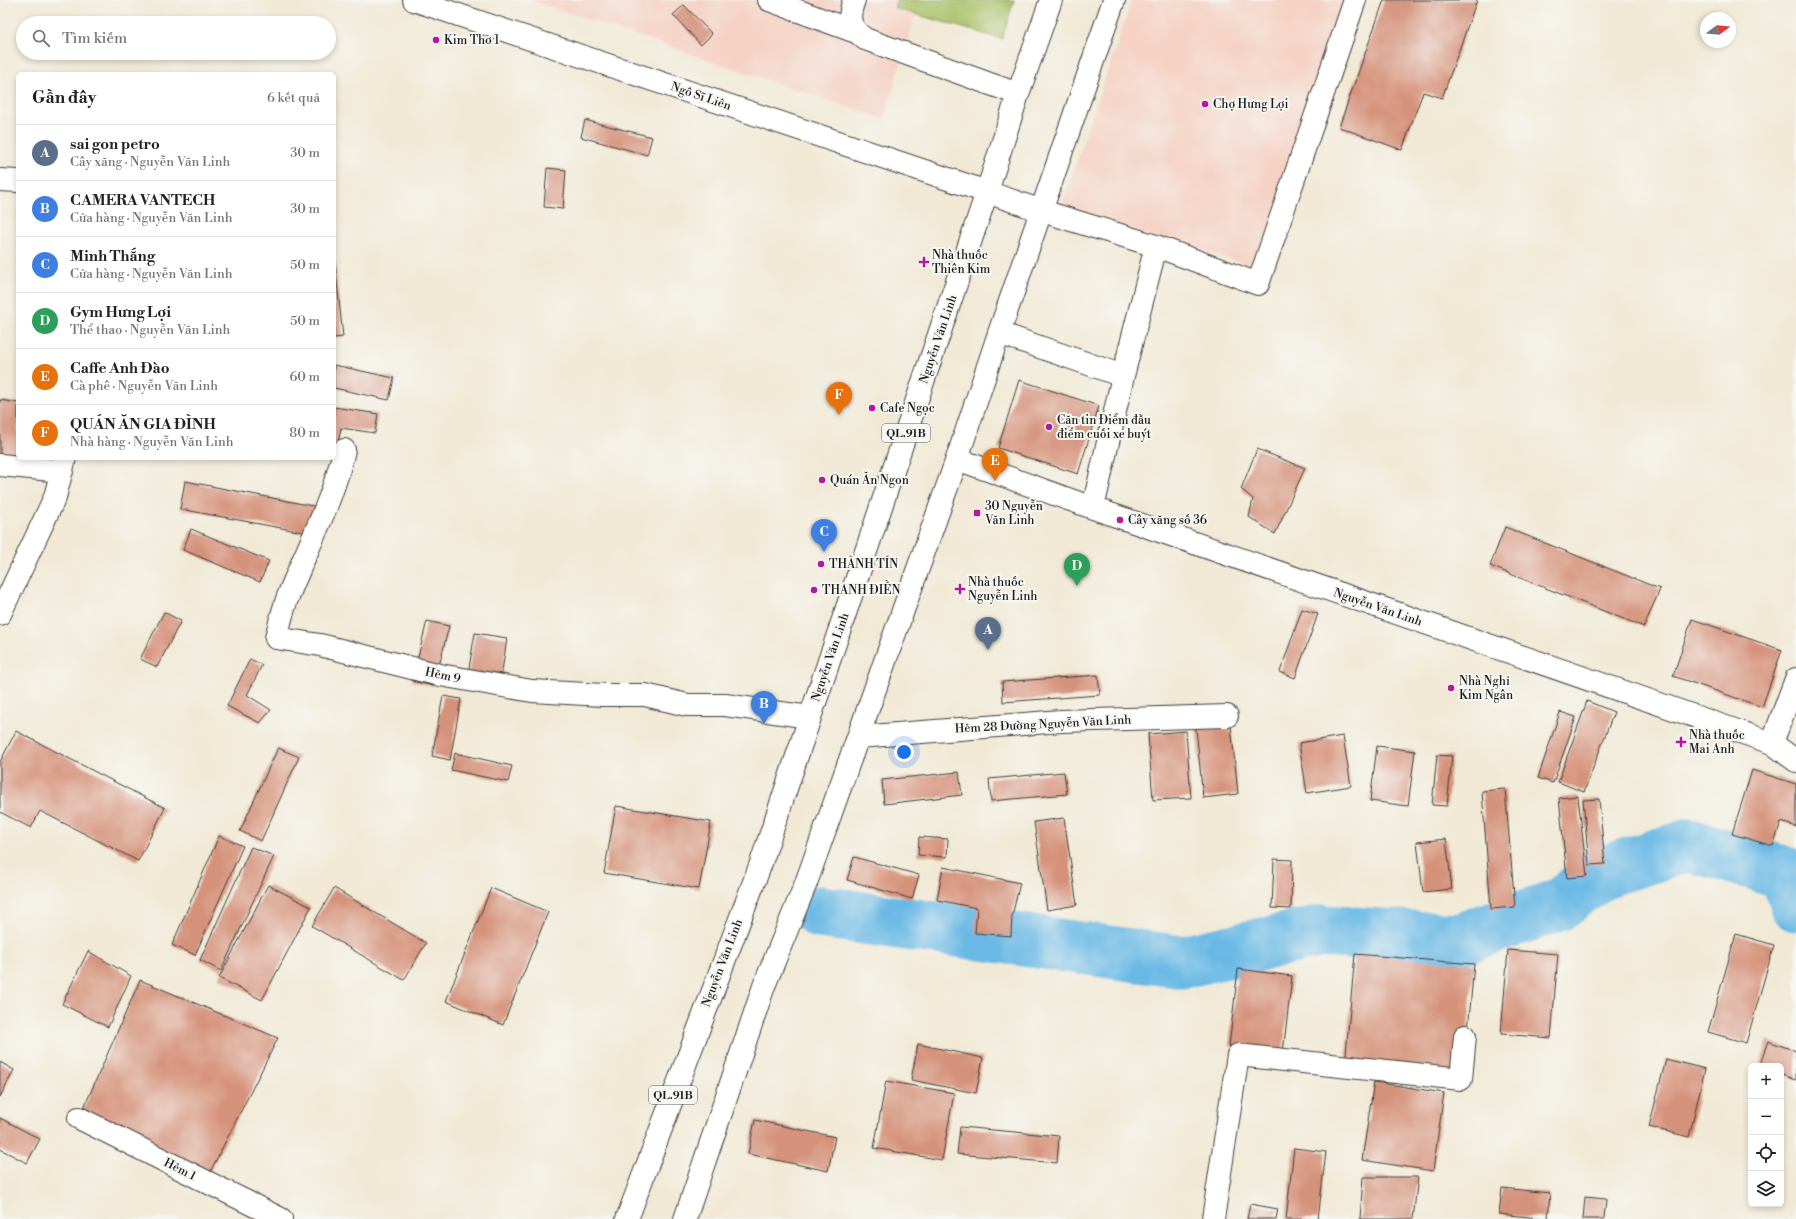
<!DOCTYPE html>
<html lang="vi">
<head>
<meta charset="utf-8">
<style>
  body { margin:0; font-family:"Libre Bodoni",serif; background:#f6f6f6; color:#222 }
  .controls { position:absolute; right:12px; bottom:12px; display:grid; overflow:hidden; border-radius:6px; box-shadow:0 2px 6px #0003 }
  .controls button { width:36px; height:36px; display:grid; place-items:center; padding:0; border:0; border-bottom:1px solid #e0e0e0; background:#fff; color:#222; font:20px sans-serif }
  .compass { position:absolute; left:1700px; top:12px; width:36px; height:36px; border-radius:50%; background:#fff; box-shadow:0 2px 6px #0003; rotate:74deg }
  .you { position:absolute; left:904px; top:752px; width:14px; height:14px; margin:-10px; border:3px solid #fff; border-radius:50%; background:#1a73e8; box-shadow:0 0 0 6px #1a73e833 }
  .badge { display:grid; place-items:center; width:26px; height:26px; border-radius:50%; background:#1a73e8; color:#fff; font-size:13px; font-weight:700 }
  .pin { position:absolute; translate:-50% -33px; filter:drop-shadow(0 1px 2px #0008) }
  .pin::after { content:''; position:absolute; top:21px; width:14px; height:12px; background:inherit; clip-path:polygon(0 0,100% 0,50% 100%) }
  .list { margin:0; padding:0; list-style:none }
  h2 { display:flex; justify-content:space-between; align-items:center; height:52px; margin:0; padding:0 16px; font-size:17px }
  h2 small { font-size:13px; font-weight:400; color:#767676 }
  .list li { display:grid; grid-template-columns:26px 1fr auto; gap:12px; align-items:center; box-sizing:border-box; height:56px; padding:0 16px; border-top:1px solid #e0e0e0 }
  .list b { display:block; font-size:15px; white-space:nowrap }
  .list p { margin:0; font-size:13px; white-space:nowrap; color:#767676 }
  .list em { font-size:13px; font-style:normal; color:#767676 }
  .icon { flex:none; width:22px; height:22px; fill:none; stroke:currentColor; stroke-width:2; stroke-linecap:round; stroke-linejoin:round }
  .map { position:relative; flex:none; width:1796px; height:1219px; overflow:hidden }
  .search { position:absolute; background:#fff; box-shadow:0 2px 6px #0003; left:16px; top:16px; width:320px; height:44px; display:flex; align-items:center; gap:10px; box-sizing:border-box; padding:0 14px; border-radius:22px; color:#767676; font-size:15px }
  .panel { position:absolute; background:#fff; box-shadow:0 2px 6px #0003; left:16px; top:72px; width:320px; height:388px; border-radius:6px }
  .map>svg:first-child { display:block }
  .built { fill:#f5d2c3 }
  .green { fill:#a9c066; stroke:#626e41 }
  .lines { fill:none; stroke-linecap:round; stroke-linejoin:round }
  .river { stroke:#6bb9e5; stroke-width:53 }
  .building { fill:#d5927a }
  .minor-casing { stroke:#3c3b38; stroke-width:24 }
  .highway-casing { stroke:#3c3b38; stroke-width:24 }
  .minor { stroke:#fff; stroke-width:22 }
  .highway { stroke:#fff; stroke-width:22 }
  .poi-dot { fill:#b5179e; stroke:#f6f6f2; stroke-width:1.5 }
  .labels { text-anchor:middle; stroke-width:4; stroke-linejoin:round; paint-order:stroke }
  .shield { fill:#f6f6f2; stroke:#5d5d5c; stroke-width:1 }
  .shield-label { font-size:11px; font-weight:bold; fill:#1c1c1c }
  .poi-label { font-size:12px; fill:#1c1c1c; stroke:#f6f6f2; text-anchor:start }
  .street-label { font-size:12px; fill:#1c1c1c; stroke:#f6f6f2 }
</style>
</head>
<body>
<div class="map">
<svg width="1796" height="1219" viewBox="0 0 1796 1219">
  <rect width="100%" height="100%" fill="#f6f6f2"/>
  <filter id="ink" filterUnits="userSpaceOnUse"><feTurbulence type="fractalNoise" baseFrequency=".025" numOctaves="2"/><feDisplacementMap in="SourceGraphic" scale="8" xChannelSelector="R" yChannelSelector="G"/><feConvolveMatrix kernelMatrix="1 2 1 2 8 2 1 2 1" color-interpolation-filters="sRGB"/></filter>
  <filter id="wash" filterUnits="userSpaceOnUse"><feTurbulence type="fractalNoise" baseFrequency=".012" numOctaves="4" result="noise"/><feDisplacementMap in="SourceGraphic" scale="16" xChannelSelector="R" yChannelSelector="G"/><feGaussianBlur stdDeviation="0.9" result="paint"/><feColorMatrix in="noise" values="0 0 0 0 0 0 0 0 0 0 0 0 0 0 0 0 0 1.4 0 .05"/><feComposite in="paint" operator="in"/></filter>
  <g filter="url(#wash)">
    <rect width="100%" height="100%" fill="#f1e9d5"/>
    <!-- built -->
    <path class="built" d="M530 0H920L884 119Z
      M1132 0H1347L1260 268 1060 209Z"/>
    <!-- green -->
    <path class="green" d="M897 0H1014L1002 39 894 8Z"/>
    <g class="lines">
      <!-- river -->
      <path class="river" d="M820 912 1182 962 1322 931 1457 940 1561 904 1600 873 1689 845 1786 873 1796 905"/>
    </g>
    <g id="blocks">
      <!-- building -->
      <path class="building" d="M1384 0H1477L1442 98 1423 92 1402 150 1339 127Z
        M684 5 712 34 701 45 673 15Z
        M585 120 652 137 647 155 581 137Z
        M547 168 566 170 563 209 544 207Z
        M334 254 343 337 334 338Z
        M334 365 394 378 389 400 334 388Z
        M1019 380 1099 406 1078 474 998 448Z
        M0 400 18 403V457L0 455Z
        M334 407 378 414 375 433 341 428 335 457H334Z
        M1257 449 1305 468 1275 534 1249 517 1253 499 1241 489Z
        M185 481 318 507 313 534 180 509Z
        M1505 527 1660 589 1644 627 1490 566Z
        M191 529 269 561 260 582 183 550Z
        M1302 609 1318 614 1295 678 1280 672Z
        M164 612 181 621 157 667 140 659Z
        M1692 619 1782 650 1762 707 1673 676Z
        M427 621 449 626 434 686 412 681Z
        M475 633 507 638 499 691 466 685Z
        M250 659 262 665 247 695 271 710 260 723 227 706Z
        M1098 675 1100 695 1003 702 1002 682Z
        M443 696 461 699 450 760 432 756Z
        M1587 701 1614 712 1584 792 1558 782Z
        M1560 712 1576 717 1553 783 1538 778Z
        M1231 725 1238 794 1203 798 1196 728Z
        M16 731 165 808 138 861 40 811 31 828 0 812V762Z
        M1186 731 1191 798 1153 800 1148 734Z
        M1343 736 1351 786 1307 793 1299 743Z
        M1377 746 1415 751 1408 806 1370 801Z
        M278 748 299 757 261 841 240 831Z
        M455 753 512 766 508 782 451 770Z
        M1437 755 1452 756 1447 806 1432 805Z
        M1752 770 1796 784V827L1781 822 1773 846 1732 834Z
        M959 772 962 795 884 804 882 780Z
        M1064 772 1067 794 991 801 989 779Z
        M1505 789 1515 907 1491 909 1482 791Z
        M1578 796 1587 876 1567 878 1559 798Z
        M1599 799 1605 864 1589 865 1583 800Z
        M616 806 711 822 699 889 604 873Z
        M1064 818 1077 905 1047 910 1034 822Z
        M219 836 243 846 195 955 172 945Z
        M919 837 948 839 947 857 918 855Z
        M1446 839 1452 889 1423 892 1417 842Z
        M251 847 274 856 221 971 200 960Z
        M854 857 919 875 912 899 847 880Z
        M1274 859 1292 860 1291 909 1272 908Z
        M943 867 1020 883 1012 916 1011 936 975 933 977 908 937 900Z
        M268 885 311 907 262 1000 219 978Z
        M334 888 426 943 404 980 312 926Z
        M491 888 548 912 503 1025 446 1001Z
        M1736 934 1774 945 1746 1043 1708 1032Z
        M1508 950 1558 954 1551 1038 1501 1034Z
        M88 951 131 976 108 1027 62 1004Z
        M1355 954 1474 964 1464 1076 1345 1065Z
        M1238 969 1292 976 1283 1053 1229 1046Z
        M140 980 278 1038 207 1178 82 1112Z
        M1768 1041 1796 1051V1080L1781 1074V1066H1759Z
        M918 1044 983 1058 976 1093 911 1080Z
        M1666 1059 1705 1069 1689 1137 1649 1127Z
        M0 1062 14 1070 0 1097Z
        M886 1081 954 1093 942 1160 874 1148Z
        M1374 1082 1444 1093 1433 1171 1362 1160Z
        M0 1118 40 1139 27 1163 0 1149Z
        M755 1120 835 1137 828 1171 748 1154Z
        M960 1127 1059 1136 1057 1163 957 1154Z
        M1294 1148 1326 1152 1318 1219H1286Z
        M1363 1177H1418L1413 1219H1360Z
        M1502 1188 1550 1193 1548 1219 1499 1214Z
        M1585 1197 1606 1199 1604 1219H1583Z
        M1250 1204 1278 1209 1276 1219H1247Z"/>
    </g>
  </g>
  <g filter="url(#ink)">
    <use href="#blocks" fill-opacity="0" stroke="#3c3b38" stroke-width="1"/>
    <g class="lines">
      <!-- minor casing -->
      <g class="minor-casing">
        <path id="minor" d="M414 0 987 192
          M769 0 853 31
          M854 0C847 19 849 27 865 39L1018 94
          M0 180 18 181
          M1042 211 1156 246 1258 284 1355 0
          M999 333 1123 376
          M344 450C333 500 308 546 289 594 283 608 280 623 276 638L320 645 440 675 532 691 603 695H645L687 705H725L810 717
          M957 459 1093 508 1772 743 1796 761
          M0 465 62 471
          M1093 508 1123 376 1156 246
          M0 614 55 497 65 458
          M859 737 1061 721 1227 716
          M1772 743 1796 679
          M79 1118 281 1219
          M1213 1219 1238 1055 1461 1079 1465 1036"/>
      </g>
      <!-- highway casing -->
      <g class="highway-casing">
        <path id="highway" d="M987 192 1042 211
          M627 1219 760 866 987 192 1018 94 1051 0
          M685 1219 764 986 806 883 957 459 999 333 1114 0"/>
      </g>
      <!-- minor -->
      <use href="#minor" class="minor"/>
      <!-- highway -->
      <use href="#highway" class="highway"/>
    </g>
  </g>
  <!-- markers -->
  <g class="poi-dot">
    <circle cx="436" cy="40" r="4"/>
    <circle cx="1205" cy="104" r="4"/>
    <path d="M922 256h4v4h4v4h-4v4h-4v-4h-4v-4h4z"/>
    <circle cx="872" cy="408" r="4"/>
    <circle cx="1049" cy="427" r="4"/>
    <circle cx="822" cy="480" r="4"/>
    <rect x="973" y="509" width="8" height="8" rx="2"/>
    <circle cx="1120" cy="520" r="4"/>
    <circle cx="821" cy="564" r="4"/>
    <path d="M958 583h4v4h4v4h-4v4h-4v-4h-4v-4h4z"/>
    <circle cx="814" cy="590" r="4"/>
    <circle cx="1451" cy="688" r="4"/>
    <path d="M1679 736h4v4h4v4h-4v4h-4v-4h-4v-4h4z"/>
  </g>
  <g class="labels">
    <!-- shield labels -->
    <g class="shield">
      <rect x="882" y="424" width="48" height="18" rx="3"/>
      <rect x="649" y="1086" width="48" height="18" rx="3"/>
    </g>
    <g class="shield-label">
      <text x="906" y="437">QL.91B</text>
      <text x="673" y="1099">QL.91B</text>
    </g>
    <!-- poi labels -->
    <g class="poi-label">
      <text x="444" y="44">Kim Thơ 1</text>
      <text x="1213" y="108">Chợ Hưng Lợi</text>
      <text x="932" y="259">Nhà thuốc<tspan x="932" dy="14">Thiên Kim</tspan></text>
      <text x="880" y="412">Cafe Ngọc</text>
      <text x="1057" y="424">Căn tin Điểm đầu<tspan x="1057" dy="14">điểm cuối xe buýt</tspan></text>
      <text x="830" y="484">Quán Ăn Ngon</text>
      <text x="985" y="510">30 Nguyễn<tspan x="985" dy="14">Văn Linh</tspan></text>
      <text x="1128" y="524">Cây xăng số 36</text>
      <text x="829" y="568">THÀNH TÍN</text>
      <text x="968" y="586">Nhà thuốc<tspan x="968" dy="14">Nguyễn Linh</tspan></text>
      <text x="822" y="594">THANH ĐIỀN</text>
      <text x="1459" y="685">Nhà Nghỉ<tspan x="1459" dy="14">Kim Ngân</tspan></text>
      <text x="1689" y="739">Nhà thuốc<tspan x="1689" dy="14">Mai Anh</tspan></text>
    </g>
    <!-- street labels -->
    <g class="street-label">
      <text transform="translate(701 96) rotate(19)" y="4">Ngô Sĩ Liên</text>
      <text transform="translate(938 339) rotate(-71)" y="4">Nguyễn Văn Linh</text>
      <text transform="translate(1378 607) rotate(19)" y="4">Nguyễn Văn Linh</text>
      <text transform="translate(830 657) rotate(-71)" y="4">Nguyễn Văn Linh</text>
      <text transform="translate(443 675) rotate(12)" y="4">Hẻm 9</text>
      <text transform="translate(1043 724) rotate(-3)" y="4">Hẻm 28 Đường Nguyễn Văn Linh</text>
      <text transform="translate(722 963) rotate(-69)" y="4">Nguyễn Văn Linh</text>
      <text transform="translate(180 1169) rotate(27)" y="4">Hẻm 1</text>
    </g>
  </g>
</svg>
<div class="controls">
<button>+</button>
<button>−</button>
<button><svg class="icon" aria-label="locate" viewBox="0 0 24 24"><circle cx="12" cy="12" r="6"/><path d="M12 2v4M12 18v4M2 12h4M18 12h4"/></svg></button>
<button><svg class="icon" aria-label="layers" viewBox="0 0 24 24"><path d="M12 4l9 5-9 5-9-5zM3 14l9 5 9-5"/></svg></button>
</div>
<svg class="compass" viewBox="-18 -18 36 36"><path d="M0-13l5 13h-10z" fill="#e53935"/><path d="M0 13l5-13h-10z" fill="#767676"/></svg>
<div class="you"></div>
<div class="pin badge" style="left:988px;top:650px;background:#5c6f8a">A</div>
<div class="pin badge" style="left:764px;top:724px;background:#3f7fe0">B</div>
<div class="pin badge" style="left:824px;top:552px;background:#3f7fe0">C</div>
<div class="pin badge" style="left:1077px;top:586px;background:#2e9e5b">D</div>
<div class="pin badge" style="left:995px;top:481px;background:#e8710a">E</div>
<div class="pin badge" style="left:839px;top:415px;background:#e8710a">F</div>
<div class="search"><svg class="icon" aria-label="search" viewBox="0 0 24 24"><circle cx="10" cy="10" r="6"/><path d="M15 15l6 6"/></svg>Tìm kiếm</div>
<section class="panel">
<h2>Gần đây<small>6 kết quả</small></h2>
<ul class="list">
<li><span class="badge" style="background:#5c6f8a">A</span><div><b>sai gon petro</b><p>Cây xăng · Nguyễn Văn Linh</p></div><em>30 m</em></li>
<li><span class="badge" style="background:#3f7fe0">B</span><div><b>CAMERA VANTECH</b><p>Cửa hàng · Nguyễn Văn Linh</p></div><em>30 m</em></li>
<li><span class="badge" style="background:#3f7fe0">C</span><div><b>Minh Thắng</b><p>Cửa hàng · Nguyễn Văn Linh</p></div><em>50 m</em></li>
<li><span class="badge" style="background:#2e9e5b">D</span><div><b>Gym Hưng Lợi</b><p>Thể thao · Nguyễn Văn Linh</p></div><em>50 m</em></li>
<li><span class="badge" style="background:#e8710a">E</span><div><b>Caffe Anh Đào</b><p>Cà phê · Nguyễn Văn Linh</p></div><em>60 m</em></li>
<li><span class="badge" style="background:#e8710a">F</span><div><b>QUÁN ĂN GIA ĐÌNH</b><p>Nhà hàng · Nguyễn Văn Linh</p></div><em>80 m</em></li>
</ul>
</section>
</div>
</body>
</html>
